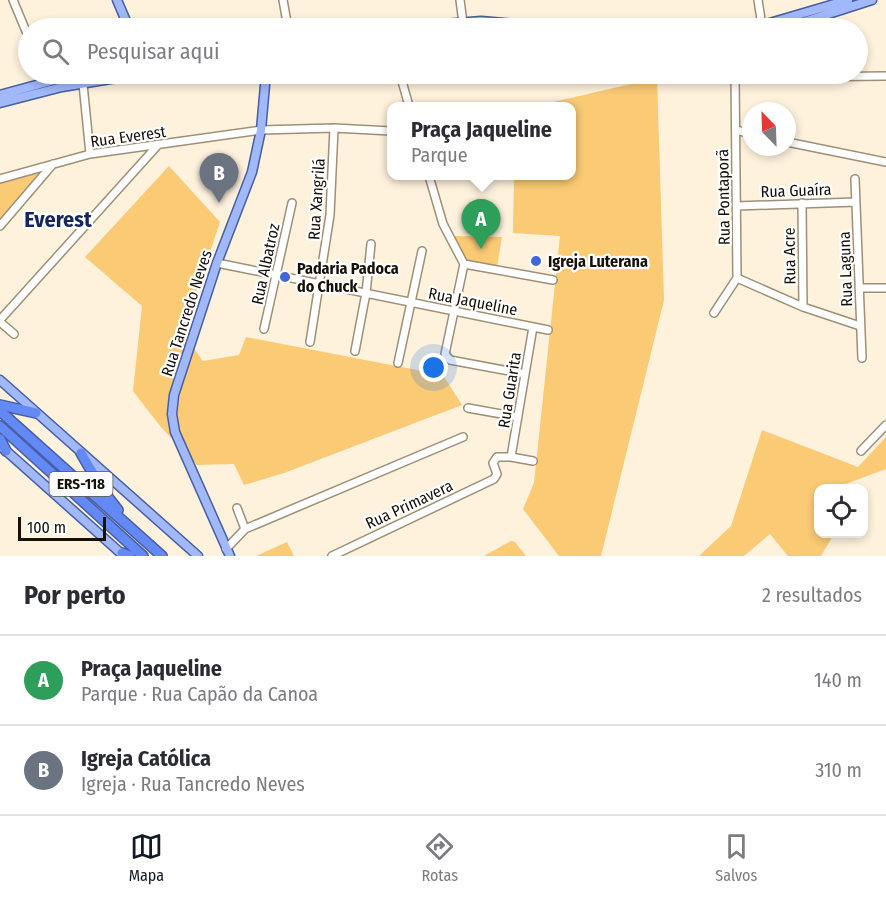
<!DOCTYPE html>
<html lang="pt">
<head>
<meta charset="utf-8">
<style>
  body { margin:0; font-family:"Fira Sans Condensed",sans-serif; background:#f7f7f7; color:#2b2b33 }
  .controls { position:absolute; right:18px; bottom:18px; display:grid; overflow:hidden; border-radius:12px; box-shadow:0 3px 9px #0003 }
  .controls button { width:54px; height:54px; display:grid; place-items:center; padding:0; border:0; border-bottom:2px solid #e1e1e2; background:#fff; color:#2b2b33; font:30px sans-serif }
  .compass { position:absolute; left:742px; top:102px; width:54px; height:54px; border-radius:50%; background:#fff; box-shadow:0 3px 9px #0003; rotate:337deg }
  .scale { position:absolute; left:18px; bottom:15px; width:88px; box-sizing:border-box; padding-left:6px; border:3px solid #161008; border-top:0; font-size:16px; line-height:21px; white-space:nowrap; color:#161008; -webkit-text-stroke:4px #fff; paint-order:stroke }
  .you { position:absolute; left:434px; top:368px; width:21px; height:21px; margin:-15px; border:4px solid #fff; border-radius:50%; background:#1a73e8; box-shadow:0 0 0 9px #1a73e833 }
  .badge { display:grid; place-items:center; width:39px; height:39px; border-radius:50%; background:#111827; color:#fff; font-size:20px; font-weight:700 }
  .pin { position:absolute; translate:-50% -50px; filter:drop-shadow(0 2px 3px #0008) }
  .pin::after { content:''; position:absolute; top:32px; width:21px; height:18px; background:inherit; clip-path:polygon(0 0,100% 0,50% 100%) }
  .popup { position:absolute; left:387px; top:102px; width:189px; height:78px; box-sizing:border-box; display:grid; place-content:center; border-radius:12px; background:#fff; filter:drop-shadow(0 2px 4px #0005); font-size:20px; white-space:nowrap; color:#7c7c81 }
  .popup b { font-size:22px; color:#2b2b33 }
  .popup::after { content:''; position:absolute; left:50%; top:100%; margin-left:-12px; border:12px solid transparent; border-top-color:#fff }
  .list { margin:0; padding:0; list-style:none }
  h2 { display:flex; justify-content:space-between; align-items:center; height:78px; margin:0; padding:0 24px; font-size:26px }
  h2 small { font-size:20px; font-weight:400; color:#7c7c81 }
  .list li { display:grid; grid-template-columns:39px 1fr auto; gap:18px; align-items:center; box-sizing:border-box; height:90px; padding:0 24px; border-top:2px solid #e1e1e2 }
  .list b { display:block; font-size:22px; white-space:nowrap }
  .list p { margin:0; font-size:20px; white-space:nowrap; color:#7c7c81 }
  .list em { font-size:20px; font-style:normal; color:#7c7c81 }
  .icon { flex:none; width:33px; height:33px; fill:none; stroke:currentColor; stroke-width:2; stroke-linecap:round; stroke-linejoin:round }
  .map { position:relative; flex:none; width:886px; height:556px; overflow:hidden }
  .search { position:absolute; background:#fff; box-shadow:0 3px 9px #0003; left:18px; right:18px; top:18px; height:66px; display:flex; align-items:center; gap:15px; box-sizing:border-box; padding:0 21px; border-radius:33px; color:#7c7c81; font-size:22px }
  .sheet { height:258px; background:#fff }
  nav { display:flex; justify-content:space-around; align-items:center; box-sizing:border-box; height:84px; border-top:2px solid #e1e1e2; background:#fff; font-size:16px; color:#7c7c81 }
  nav a { display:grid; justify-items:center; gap:3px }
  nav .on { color:#111827 }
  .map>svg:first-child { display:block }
  .green { fill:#faca75 }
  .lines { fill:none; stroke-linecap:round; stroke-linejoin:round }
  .minor-casing { stroke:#9e8f77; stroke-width:10 }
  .major-casing { stroke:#485fa3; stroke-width:11 }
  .highway-casing { stroke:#485fa3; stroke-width:12 }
  .minor { stroke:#fff; stroke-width:7 }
  .major { stroke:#a1b8fa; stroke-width:8 }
  .highway { stroke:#6389f7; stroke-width:9 }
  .poi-dot { fill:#4265d8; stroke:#fff; stroke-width:2 }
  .labels { text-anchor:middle; stroke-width:4.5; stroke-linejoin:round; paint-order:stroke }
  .shield { fill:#fff; stroke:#5c5852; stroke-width:1.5 }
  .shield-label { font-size:15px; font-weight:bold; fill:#161008 }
  .street-label { font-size:16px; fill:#161008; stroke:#fff }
  .poi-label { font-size:16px; font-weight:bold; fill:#161008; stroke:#fff; text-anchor:start }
  .district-label { font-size:22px; font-weight:bold; fill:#17275e; stroke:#fff }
</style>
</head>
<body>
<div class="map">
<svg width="886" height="556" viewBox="0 0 886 556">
  <rect width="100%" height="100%" fill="#fef2dd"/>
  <!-- green -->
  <path class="green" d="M657 78 664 300 601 556H559L523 509 534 483 560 236 513 233 514 178 524 176H571V106L540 105Z
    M169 166 220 222 183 333 203 361 239 355 246 337 443 375 462 405 284 473 244 485 234 464 197 465 160 426 133 391 142 306 85 257Z
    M40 173 0 220V183Z
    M454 236 502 237 497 267 467 261Z
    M762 430 858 467 886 437V469L835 488H818V505L813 511 818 515V534H834L821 556H788L770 534 744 556H699L731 526Z
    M511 541 515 542 526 556H484Z
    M287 542 294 556H256Z"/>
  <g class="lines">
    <!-- minor casing -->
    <g class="minor-casing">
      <path id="minor" d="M13 0 28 36
        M283 0 288 28
        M460 0 463 23
        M758 0 762 26
        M400 74 409 106
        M791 74 798 77 886 76
        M83 84 90 154
        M736 130 751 134
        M787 142 886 162
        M429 176 443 224 464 264 445 354 450 360 525 374
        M0 179 90 154 261 130 334 128 391 131
        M855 179 862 358
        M802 203 803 307
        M737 206 856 202
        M0 226 53 164
        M217 263 548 330
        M464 264 553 280
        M737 278 803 307 860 326
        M859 288H886
        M714 313 737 278 735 74
        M0 320 158 145
        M0 322 14 334
        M264 329 292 203
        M310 342 330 215 334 128
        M355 351 366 293 371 244
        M398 363 422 251
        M468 408 518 417
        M861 451 886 425
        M511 457 533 327
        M245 529 463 437
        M226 549 245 529 237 508
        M332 556 494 479 497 474 493 463 497 457H511L533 461"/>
    </g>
    <!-- major casing -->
    <g class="major-casing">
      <path id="major" d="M117 0 129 28
        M396 28 481 21 562 28
        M753 28 848 0
        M785 28 872 0
        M0 95 62 78 88 74
        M0 103 62 87 141 74
        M0 380 198 556
        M3 448 124 556
        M230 556 175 432 172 414 174 395 217 263 252 172 261 130 266 74"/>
    </g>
    <!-- highway casing -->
    <g class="highway-casing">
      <path id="highway" d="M0 405 36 413
        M0 411 162 556
        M0 426 143 556
        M0 439 6 451
        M81 453 103 491 118 510
        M122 553 130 556"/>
    </g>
    <!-- minor -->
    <use href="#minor" class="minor"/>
    <!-- major -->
    <use href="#major" class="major"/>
    <!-- highway -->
    <use href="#highway" class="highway"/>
  </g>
  <!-- markers -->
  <g class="poi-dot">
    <circle cx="536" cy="261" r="6"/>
    <circle cx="285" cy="277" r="6"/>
  </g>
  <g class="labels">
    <!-- shield labels -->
    <rect class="shield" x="49.5" y="472" width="63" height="24" rx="4.5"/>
    <g class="shield-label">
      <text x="81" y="489">ERS-118</text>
    </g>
    <!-- street labels -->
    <g class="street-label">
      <text transform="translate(128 136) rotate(-8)" y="6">Rua Everest</text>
      <text transform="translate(796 190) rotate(-2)" y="6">Rua Guaíra</text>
      <text transform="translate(723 197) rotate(-91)" y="6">Rua Pontaporã</text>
      <text transform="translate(316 199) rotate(-86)" y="6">Rua Xangrilá</text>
      <text transform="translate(789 256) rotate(-91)" y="6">Rua Acre</text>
      <text transform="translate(265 264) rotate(-78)" y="6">Rua Albatroz</text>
      <text transform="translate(845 269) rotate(-92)" y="6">Rua Laguna</text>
      <text transform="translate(473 301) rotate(11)" y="6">Rua Jaqueline</text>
      <text transform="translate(186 313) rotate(-72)" y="6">Rua Tancredo Neves</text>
      <text transform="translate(509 390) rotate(-81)" y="6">Rua Guarita</text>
      <text transform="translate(409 504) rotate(-25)" y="6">Rua Primavera</text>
    </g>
    <!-- poi labels -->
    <g class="poi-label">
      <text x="548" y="267">Igreja Luterana</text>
      <text x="297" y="274">Padaria Padoca<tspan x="297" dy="18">do Chuck</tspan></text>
    </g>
    <!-- district labels -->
    <g class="district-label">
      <text x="58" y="227">Everest</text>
    </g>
  </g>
</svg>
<div class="controls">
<button><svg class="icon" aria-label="locate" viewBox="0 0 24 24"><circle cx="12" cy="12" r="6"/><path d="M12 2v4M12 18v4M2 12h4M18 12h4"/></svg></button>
</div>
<svg class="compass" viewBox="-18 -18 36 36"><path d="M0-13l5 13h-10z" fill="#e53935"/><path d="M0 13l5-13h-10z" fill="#7c7c81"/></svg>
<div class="scale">100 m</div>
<div class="you"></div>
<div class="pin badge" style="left:481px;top:249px;background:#2e9e5b">A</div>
<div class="popup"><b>Praça Jaqueline</b>Parque</div>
<div class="pin badge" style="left:219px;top:203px;background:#6b7280">B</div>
<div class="search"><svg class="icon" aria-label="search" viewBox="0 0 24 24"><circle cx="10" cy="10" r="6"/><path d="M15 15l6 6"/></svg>Pesquisar aqui</div>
</div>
<section class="sheet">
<h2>Por perto<small>2 resultados</small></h2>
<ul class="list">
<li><span class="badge" style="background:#2e9e5b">A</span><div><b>Praça Jaqueline</b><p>Parque · Rua Capão da Canoa</p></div><em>140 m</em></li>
<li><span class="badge" style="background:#6b7280">B</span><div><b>Igreja Católica</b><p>Igreja · Rua Tancredo Neves</p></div><em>310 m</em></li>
</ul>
</section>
<nav>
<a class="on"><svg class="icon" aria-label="map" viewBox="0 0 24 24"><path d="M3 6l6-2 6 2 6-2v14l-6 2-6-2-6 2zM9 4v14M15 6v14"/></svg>Mapa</a>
<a><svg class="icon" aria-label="directions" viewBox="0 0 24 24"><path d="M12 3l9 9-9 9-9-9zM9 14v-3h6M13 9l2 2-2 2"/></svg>Rotas</a>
<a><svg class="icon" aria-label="saved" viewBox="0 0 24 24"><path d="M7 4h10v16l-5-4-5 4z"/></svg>Salvos</a>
</nav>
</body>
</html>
